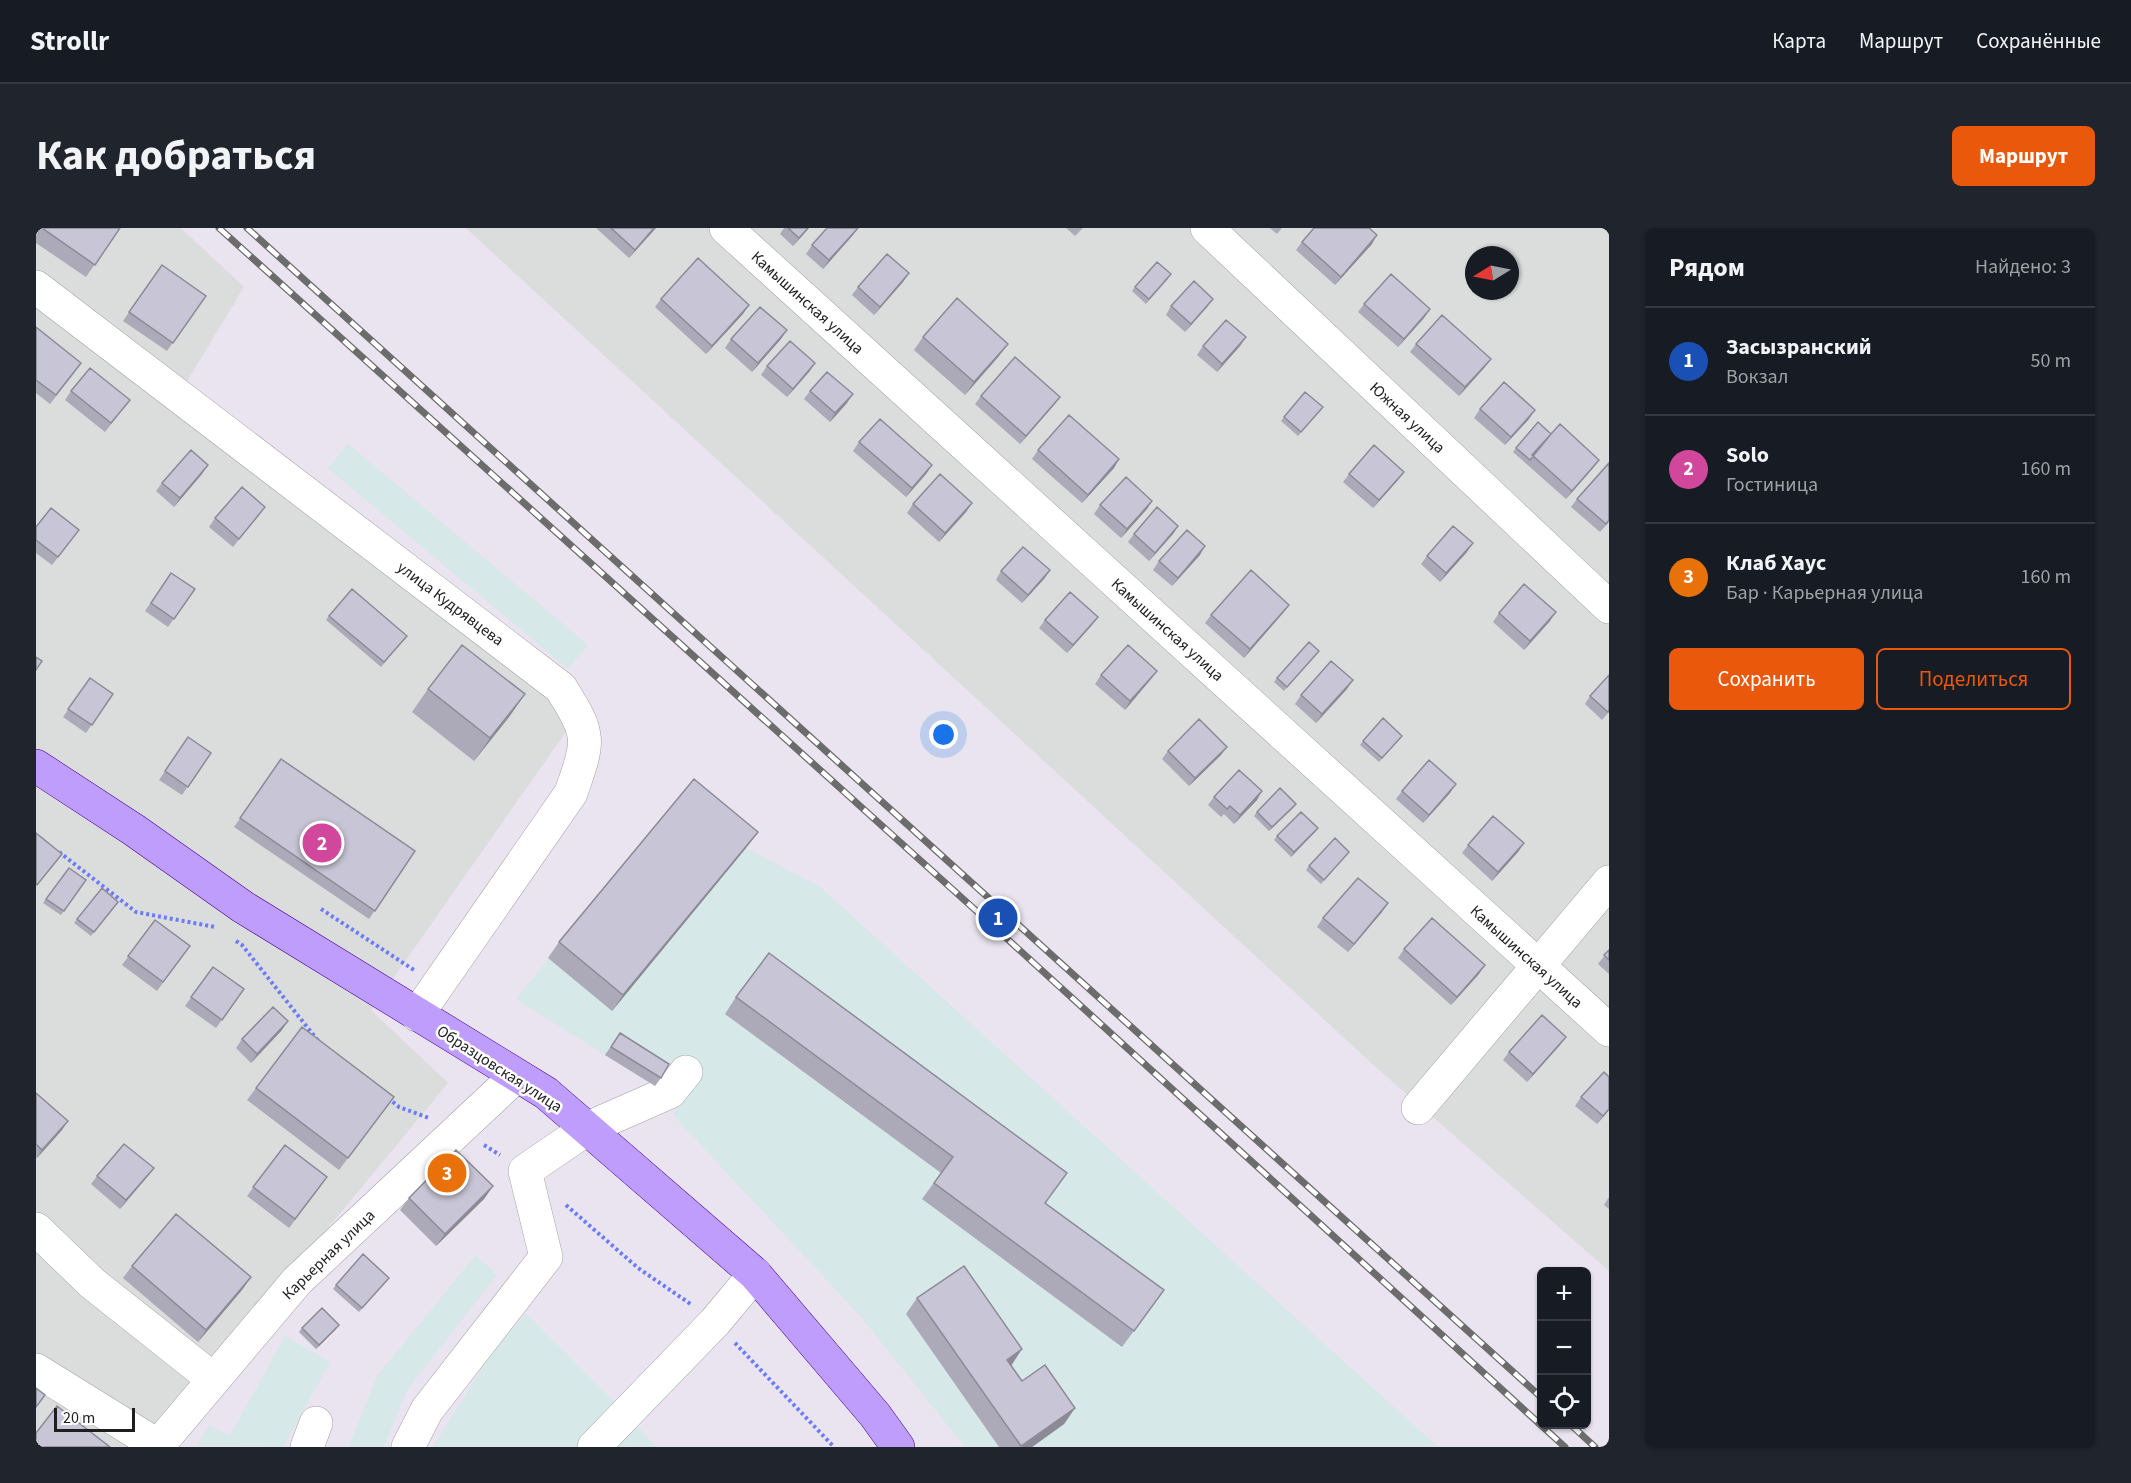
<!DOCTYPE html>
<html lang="ru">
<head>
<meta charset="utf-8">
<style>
  body { margin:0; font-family:"Source Sans 3",sans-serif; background:#20242c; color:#f1f3f6 }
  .controls { position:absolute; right:18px; bottom:18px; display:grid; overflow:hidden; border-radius:9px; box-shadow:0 2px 4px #0004 }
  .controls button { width:54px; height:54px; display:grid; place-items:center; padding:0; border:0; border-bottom:2px solid #363941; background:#171b24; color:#f1f3f6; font:30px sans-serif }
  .compass { position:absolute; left:1429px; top:18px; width:54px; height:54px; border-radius:50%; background:#171b24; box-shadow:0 2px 4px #0004; rotate:260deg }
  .scale { position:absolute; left:18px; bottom:15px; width:81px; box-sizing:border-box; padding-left:6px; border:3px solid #1e1e1e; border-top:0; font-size:16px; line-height:21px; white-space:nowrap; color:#1e1e1e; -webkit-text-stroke:4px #fff; paint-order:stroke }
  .you { position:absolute; left:908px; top:507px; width:21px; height:21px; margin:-15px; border:4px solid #fff; border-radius:50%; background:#1a73e8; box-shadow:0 0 0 9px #1a73e833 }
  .badge { display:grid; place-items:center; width:39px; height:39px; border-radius:50%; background:#ea580c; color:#fff; font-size:20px; font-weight:700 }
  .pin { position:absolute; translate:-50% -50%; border:3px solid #fff; box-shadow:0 2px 6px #0006 }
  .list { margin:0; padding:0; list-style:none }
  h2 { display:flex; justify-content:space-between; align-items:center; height:78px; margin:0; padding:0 24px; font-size:26px }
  h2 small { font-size:20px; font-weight:400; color:#9ea1a6 }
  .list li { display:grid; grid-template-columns:39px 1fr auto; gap:18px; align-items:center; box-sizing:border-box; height:108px; padding:0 24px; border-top:2px solid #363941 }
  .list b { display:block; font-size:22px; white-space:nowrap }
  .list p { margin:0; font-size:20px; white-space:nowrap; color:#9ea1a6 }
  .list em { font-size:20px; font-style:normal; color:#9ea1a6 }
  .actions { display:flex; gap:12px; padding:18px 24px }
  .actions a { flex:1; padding:14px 0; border:2px solid #ea580c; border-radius:9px; text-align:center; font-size:21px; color:#ea580c }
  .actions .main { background:#ea580c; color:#fff }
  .icon { flex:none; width:33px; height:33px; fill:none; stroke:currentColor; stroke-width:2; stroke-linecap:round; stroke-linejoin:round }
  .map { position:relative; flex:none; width:1573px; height:1219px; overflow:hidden; border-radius:9px }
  header { display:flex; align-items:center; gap:36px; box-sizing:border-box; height:84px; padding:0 30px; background:#171b24; border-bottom:2px solid #363941 }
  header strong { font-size:28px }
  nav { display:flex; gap:33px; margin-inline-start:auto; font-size:21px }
  .intro { display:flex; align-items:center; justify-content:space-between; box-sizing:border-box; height:144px; padding:0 36px }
  h1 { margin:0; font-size:42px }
  .button { padding:15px 27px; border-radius:9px; background:#ea580c; color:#fff; font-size:21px; font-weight:700 }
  main { display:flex; gap:36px; padding:0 36px }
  aside { flex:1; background:#171b24; border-radius:9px; box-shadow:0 2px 4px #0004 }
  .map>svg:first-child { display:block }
  .residential { fill:#dbdcdc; fill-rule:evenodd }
  .industrial { fill:#d6e8e8 }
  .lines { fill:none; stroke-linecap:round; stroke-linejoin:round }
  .minor-casing { stroke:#a2a2a2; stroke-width:34 }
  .major-casing { stroke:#409; stroke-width:34 }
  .path { stroke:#6b7cfa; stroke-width:4; stroke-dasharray:3 3; stroke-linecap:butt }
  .minor { stroke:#fff; stroke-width:33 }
  .major { stroke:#be9dfc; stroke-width:33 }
  .rail-casing { stroke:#6c6c6c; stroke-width:7 }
  .rail { stroke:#fff; stroke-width:4.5; stroke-dasharray:14; stroke-linecap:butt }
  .wall { fill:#aca9b8 }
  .shaded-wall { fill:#8c8a96 }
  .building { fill:#c8c5d6; stroke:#8c8a96; stroke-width:1.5 }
  .labels { text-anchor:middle; stroke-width:5; stroke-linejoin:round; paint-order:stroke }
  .street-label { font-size:16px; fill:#1e1e1e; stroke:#fff }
</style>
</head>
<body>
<header>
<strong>Strollr</strong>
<nav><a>Карта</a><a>Маршрут</a><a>Сохранённые</a></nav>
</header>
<div class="intro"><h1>Как добраться</h1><a class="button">Маршрут</a></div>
<main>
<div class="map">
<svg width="1573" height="1219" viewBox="0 0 1573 1219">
  <rect width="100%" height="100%" fill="#e9e4ef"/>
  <!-- residential -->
  <path class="residential" d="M0 0H145L208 59 144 165 541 488 335 782 412 855 110 1219H0Z
    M430 0H1573V1043L1343 842ZM1438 27H1474V63H1438Z"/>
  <!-- industrial -->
  <path class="industrial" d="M312 216 552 417 532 441 292 240Z
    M647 567 710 620 784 659 1402 1219H929L826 1090 637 887 646 872 619 858 480 771Z
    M440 1027 461 1047 371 1162 348 1219H313L341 1148Z
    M490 1085 590 1186 620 1219H397L474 1095 479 1099Z
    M249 1108 294 1134 247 1219 161 1218 173 1197 194 1208Z"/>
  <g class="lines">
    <!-- minor casing -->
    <g class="minor-casing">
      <path id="minor" d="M690 0 1573 802
        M1171 0 1573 379
        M0 59 525 460C533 474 546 491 548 508 551 524 540 549 535 565L381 787
        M1382 880 1573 654
        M0 1001 56 1055 177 1151
        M0 1142 124 1219
        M121 1219 261 1053 480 848
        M271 1219 280 1195
        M372 1219 391 1182 510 1029 489 943 552 900 634 864 650 844
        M558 1219 679 1094 719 1046"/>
    </g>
    <!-- major casing -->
    <g class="major-casing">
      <path id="major" d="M0 538 98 602 207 679 510 865 719 1046 839 1187 862 1219"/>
    </g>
    <!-- path -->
    <path class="path" d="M23 624 100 684 179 699
      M285 681 378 742
      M200 713 206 717 283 814
      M352 870 363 879 393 890
      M448 917 464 927
      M530 977 602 1040 656 1077
      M699 1115 798 1219"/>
    <!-- minor -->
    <use href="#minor" class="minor"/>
    <!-- major -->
    <use href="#major" class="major"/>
    <!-- rail casing -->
    <g class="rail-casing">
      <path id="rail" d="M183 0 956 697 1529 1219
        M211 0 1506 1170
        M1534 1196 1559 1219"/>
    </g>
    <!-- rail -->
    <use href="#rail" class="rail"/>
  </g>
  <!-- wall -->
  <path class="wall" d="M0 0H84L50 49 0 15Z
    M560 0H620L593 30Z
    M748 0H773L757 18 744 6Z
    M822 0 817 7 787 41 770 26 776 17Z
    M1030 0H1047L1039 8Z
    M1234 0H1246L1241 6Z
    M1266 14 1336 16 1299 57 1260 22Z
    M126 37 170 68 131 123 87 93Z
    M873 45 867 54 838 87 816 67 822 59Z
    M1132 51 1110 76 1096 63 1099 59Z
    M625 71 707 86 670 126 619 79Z
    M1177 71 1171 79 1149 104 1130 87 1135 78Z
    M1328 76 1394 81 1388 90 1362 119 1322 84Z
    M0 99 39 144 14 176 0 165Z
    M887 109 963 128 929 167 878 122Z
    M1210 109 1204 118 1181 144 1161 127 1167 118Z
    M695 111H745L716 144 689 120Z
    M1380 116 1449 139 1423 168 1374 124Z
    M779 135 773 144 751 169 725 147 731 138Z
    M35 163 88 180 69 204 29 172Z
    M774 163 811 175 794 194 768 171Z
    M945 168 1024 169 1018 177 984 216 939 176Z
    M1287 179 1262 208 1245 193 1248 189Z
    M1444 181 1493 191 1469 217 1438 190Z
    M1515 206 1557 240 1530 271 1477 224 1480 220Z
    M823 214 896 237 890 246 870 269 817 223Z
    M1002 222 1083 231 1078 240 1046 275 996 231Z
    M1573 235V294L1564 304 1535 279 1541 271Z
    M166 246 138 279 120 263 126 255Z
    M1313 246 1362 252 1337 280 1307 254Z
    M1116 273 1111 281 1085 310 1058 286 1064 277Z
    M936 275 930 284 903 314 871 285 877 276Z
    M223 287 197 319 173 299 179 290Z
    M1142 298 1137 306 1113 333 1092 314 1098 306Z
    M0 299 37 310 16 337 0 325Z
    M1431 324 1404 354 1385 336 1391 328Z
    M1164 327 1136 358 1117 342 1123 333Z
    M1014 342 1008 351 986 375 960 352 965 343Z
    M135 345 159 361 132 399 109 383Z
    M1247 385 1208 430 1169 395 1175 387Z
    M1463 385 1514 393 1488 422 1457 394Z
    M293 388 371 408 345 439 290 392Z
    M1009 392 1056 397 1031 425 1003 400Z
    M1280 427 1248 463 1238 454 1241 450Z
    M1121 443 1115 451 1089 482 1059 456 1065 447Z
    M1573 447V484L1566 492 1549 476 1554 468Z
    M54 450 77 466 50 505 27 489Z
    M392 461 489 466 473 489 438 533 376 484Z
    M1311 461 1280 495 1259 476 1265 467Z
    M1366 508 1343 534 1324 517 1327 513Z
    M152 509 175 525 146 567 123 552Z
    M1132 523 1185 527 1153 558 1126 531Z
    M245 531 379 623 333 691 198 599Z
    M1366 563 1414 565 1387 595 1360 571Z
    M1178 569 1221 572 1198 596 1188 586 1185 589 1172 577Z
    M1260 576 1257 580 1233 603 1218 588 1221 584Z
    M1282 600 1279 604 1255 629 1238 612 1241 608Z
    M1488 615 1482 624 1456 653 1426 625 1432 617Z
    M710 620 576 783 512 730 523 714Z
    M1313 624 1285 656 1270 642 1273 638Z
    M33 640 50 652 25 687 7 675Z
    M82 674 55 708 38 695 41 691Z
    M1352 675 1346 684 1312 724 1281 699 1287 690Z
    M119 692 154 718 121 763 86 737Z
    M1368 721 1443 746 1415 777 1362 730Z
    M1573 722V746L1562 736Z
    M177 739 208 761 180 800 149 778Z
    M700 769 1009 975 1128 1062 1086 1119 886 971 905 945 689 786Z
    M246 802 215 835 200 820 206 811Z
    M584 805 625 850 619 858 569 827Z
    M1524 817 1491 854 1467 832 1473 824Z
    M1573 849V882L1561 896 1539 878 1545 869Z
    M220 860 358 869 303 942 211 872Z
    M0 865 26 902 1 930H0Z
    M249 917 285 958 253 1000 211 968Z
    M118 940 84 981 55 956 61 948Z
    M457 958 448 971 400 1018 364 982 373 970Z
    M1573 969V981L1568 977Z
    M96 1038 215 1049 206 1062 162 1114 87 1050Z
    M350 1054 323 1084 297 1061 300 1057Z
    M881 1070 975 1137 986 1153 1039 1180 1028 1196 996 1219H963L870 1086Z
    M266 1100 300 1101 280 1121 263 1104Z"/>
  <!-- shaded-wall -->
  <path class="shaded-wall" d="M618 0H620L593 30 599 22Z
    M772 0H773L757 18 763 10Z
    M822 0 817 7 787 41 793 32Z
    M1341 7 1336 16 1299 57 1305 49Z
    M873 45 867 54 838 87 844 79Z
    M1177 71 1171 79 1149 104 1155 96Z
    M713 77 707 86 670 126 676 118Z
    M1394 81 1388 90 1362 119 1368 111Z
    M751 102 745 111 716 144 722 135Z
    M1210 109 1204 118 1181 144 1186 136Z
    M972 116 963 128 929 167 938 154Z
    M1455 131 1449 139 1423 168 1429 159Z
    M779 135 773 144 751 169 757 161Z
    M817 166 811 175 794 194 799 185Z
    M1024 169 1018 177 984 216 990 208Z
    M1499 182 1493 191 1469 217 1475 209Z
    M1083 231 1078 240 1046 275 1052 267Z
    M1563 232 1557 240 1530 271 1536 263Z
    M172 237 166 246 138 279 144 270Z
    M896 237 890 246 870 269 876 260Z
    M1368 244 1362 252 1337 280 1343 272Z
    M1116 273 1111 281 1085 310 1091 301Z
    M936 275 930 284 903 314 909 305Z
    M1142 298 1137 306 1113 333 1119 325Z
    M1437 315 1431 324 1404 354 1410 345Z
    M1169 318 1164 327 1136 358 1142 350Z
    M1014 342 1008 351 986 375 992 367Z
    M1253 377 1247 385 1208 430 1214 421Z
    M1520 384 1514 393 1488 422 1494 413Z
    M1062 389 1056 397 1031 425 1037 417Z
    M1121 443 1115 451 1089 482 1094 473Z
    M1317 452 1311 461 1280 495 1286 486Z
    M489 466 473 489 438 533 454 510Z
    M1191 519 1185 527 1153 558 1159 550Z
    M1420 556 1414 565 1387 595 1393 587Z
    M1226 563 1221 572 1198 596 1204 587Z
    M1260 576 1257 580 1233 603 1236 599Z
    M1282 600 1279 604 1255 629 1258 624Z
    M722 604 710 620 576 783 587 767Z
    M1488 615 1482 624 1456 653 1462 644Z
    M1352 675 1346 684 1312 724 1318 716Z
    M1449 737 1443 746 1415 777 1421 769Z
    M252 793 246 802 215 835 221 826Z
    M1530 809 1524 817 1491 854 1497 846Z
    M1573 881V882L1561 896 1567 888Z
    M32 893 26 902 1 930 6 922Z
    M118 940 112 948 84 981 90 972Z
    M457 958 448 971 400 1018 409 1006Z
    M215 1049 206 1062 162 1114 170 1102Z
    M303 1097 300 1101 280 1121 283 1117Z
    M986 1121 975 1138 971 1132Z
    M1039 1180 1028 1196 996 1219H985Z"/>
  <!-- building -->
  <path class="building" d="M6 0H84L59 37Z
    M575 0H618L599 22Z
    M752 0H772L763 10Z
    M791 0H822L793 32 776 17Z
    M1278 0H1333L1341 7 1305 49 1266 14Z
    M851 26 873 45 844 79 822 59Z
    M662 30 713 77 676 118 625 71Z
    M1121 34 1135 46 1113 71 1099 59Z
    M126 37 170 68 137 115 93 84Z
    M1355 46 1394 81 1368 111 1328 76Z
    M1158 53 1177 71 1155 96 1135 78Z
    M921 70 972 116 938 154 887 109Z
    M724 79 751 102 722 135 695 111Z
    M1406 87 1455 131 1429 159 1380 116Z
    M1190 92 1210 109 1186 136 1167 118Z
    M0 99 45 135 20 167 0 152Z
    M754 113 779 135 757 161 731 138Z
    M979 129 1024 169 990 208 945 168Z
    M54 140 94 172 75 195 35 163Z
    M791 144 817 166 799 185 774 163Z
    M1468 154 1499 182 1475 209 1444 181Z
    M1269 164 1287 179 1265 204 1248 189Z
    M1033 187 1083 231 1052 267 1002 222Z
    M844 191 896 237 876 260 823 214Z
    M1502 194 1515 206 1494 232 1480 220Z
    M1524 196 1563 232 1536 263 1496 227Z
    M1338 217 1368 244 1343 272 1313 246Z
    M155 222 172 237 144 270 126 255Z
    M1573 235V292L1570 296 1541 271Z
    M904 246 936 275 909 305 877 276Z
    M1090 249 1116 273 1091 301 1064 277Z
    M206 259 229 279 203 311 179 290Z
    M1121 279 1142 298 1119 325 1098 306Z
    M15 280 43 302 22 329 0 312V299Z
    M1417 298 1437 315 1410 345 1391 328Z
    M1151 302 1169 318 1142 350 1123 333Z
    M987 319 1014 342 992 367 965 343Z
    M1215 342 1253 377 1214 421 1175 387Z
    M135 345 159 361 138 391 115 375Z
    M1488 356 1520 384 1494 413 1463 385Z
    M316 361 371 408 348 434 293 388Z
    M1034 364 1062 389 1037 417 1009 392Z
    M1273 414 1283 423 1251 459 1241 450Z
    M426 417 489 466 454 510 392 461Z
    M1092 417 1121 443 1094 473 1065 447Z
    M0 429 6 433 0 442Z
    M1295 433 1317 452 1286 486 1265 467Z
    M1573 447V482L1572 484 1554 468Z
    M54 450 77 466 56 497 32 481Z
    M1347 490 1366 508 1346 530 1327 513Z
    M1163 491 1191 519 1159 550 1132 523Z
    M152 509 175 525 152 559 129 543Z
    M245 531 379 623 339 683 204 590Z
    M1393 532 1420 556 1393 587 1366 563Z
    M1203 542 1226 563 1204 587 1194 578 1191 581 1178 569Z
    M658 551 722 604 587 767 523 714Z
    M1244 560 1260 576 1236 599 1221 584Z
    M1265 584 1282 600 1258 624 1241 608Z
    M1457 588 1488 615 1462 644 1432 617Z
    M0 605 26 626 1 657 0 656Z
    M1299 610 1313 624 1288 652 1273 638Z
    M33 640 50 652 28 683 10 671Z
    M1322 650 1352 675 1318 716 1287 690Z
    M66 660 82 674 58 704 41 691Z
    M1396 690 1449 737 1421 769 1368 721Z
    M119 692 154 718 127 754 92 728Z
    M1573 722V732L1568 727Z
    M733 725 1031 945 1009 975 1128 1062 1098 1103 898 955 917 929 700 769Z
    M177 739 208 761 186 792 155 769Z
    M237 779 252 793 221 826 206 811Z
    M1506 787 1530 809 1497 846 1473 824Z
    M266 799 358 869 312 930 220 860Z
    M584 805 633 836 625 850 575 819Z
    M1568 844 1573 849V881L1567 888 1545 869Z
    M0 865 32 893 6 922 0 916Z
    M88 916 118 940 90 972 61 948Z
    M249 917 291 949 259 991 217 959Z
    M420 922 457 958 409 1006 373 970Z
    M140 986 215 1049 170 1102 96 1038Z
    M327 1026 353 1050 326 1080 300 1057Z
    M928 1038 986 1121 971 1132 986 1153 1009 1137 1039 1180 985 1218 881 1070Z
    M286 1080 303 1097 283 1117 266 1100Z
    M0 1160 9 1167 0 1179Z
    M21 1178 74 1219H0V1205Z"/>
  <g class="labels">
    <!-- street labels -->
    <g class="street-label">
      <text transform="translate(772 74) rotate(42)" y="6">Камышинская улица</text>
      <text transform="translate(1372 189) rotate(43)" y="6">Южная улица</text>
      <text transform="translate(415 375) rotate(37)" y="6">улица Кудрявцева</text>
      <text transform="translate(1132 401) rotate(42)" y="6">Камышинская улица</text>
      <text transform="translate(1491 728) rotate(42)" y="6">Камышинская улица</text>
      <text transform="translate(464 840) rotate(33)" y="6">Образцовская улица</text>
      <text transform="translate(292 1026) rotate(-44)" y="6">Карьерная улица</text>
    </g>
  </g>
</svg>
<div class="controls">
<button>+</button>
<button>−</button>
<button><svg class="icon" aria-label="locate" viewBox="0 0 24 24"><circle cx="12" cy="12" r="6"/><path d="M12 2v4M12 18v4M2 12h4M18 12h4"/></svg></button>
</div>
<svg class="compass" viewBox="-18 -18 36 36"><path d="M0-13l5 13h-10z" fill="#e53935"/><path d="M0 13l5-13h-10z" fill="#9ea1a6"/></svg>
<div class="scale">20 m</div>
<div class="you"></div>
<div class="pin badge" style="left:962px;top:690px;background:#1a4fb4">1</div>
<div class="pin badge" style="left:286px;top:615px;background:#d1479c">2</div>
<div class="pin badge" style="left:411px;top:945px;background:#e8710a">3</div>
</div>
<aside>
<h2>Рядом<small>Найдено: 3</small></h2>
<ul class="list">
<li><span class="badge" style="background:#1a4fb4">1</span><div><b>Засызранский</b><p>Вокзал</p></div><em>50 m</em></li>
<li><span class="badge" style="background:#d1479c">2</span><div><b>Solo</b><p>Гостиница</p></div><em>160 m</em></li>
<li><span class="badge" style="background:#e8710a">3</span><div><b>Клаб Хаус</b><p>Бар · Карьерная улица</p></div><em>160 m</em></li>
</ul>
<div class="actions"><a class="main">Сохранить</a><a>Поделиться</a></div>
</aside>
</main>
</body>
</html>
